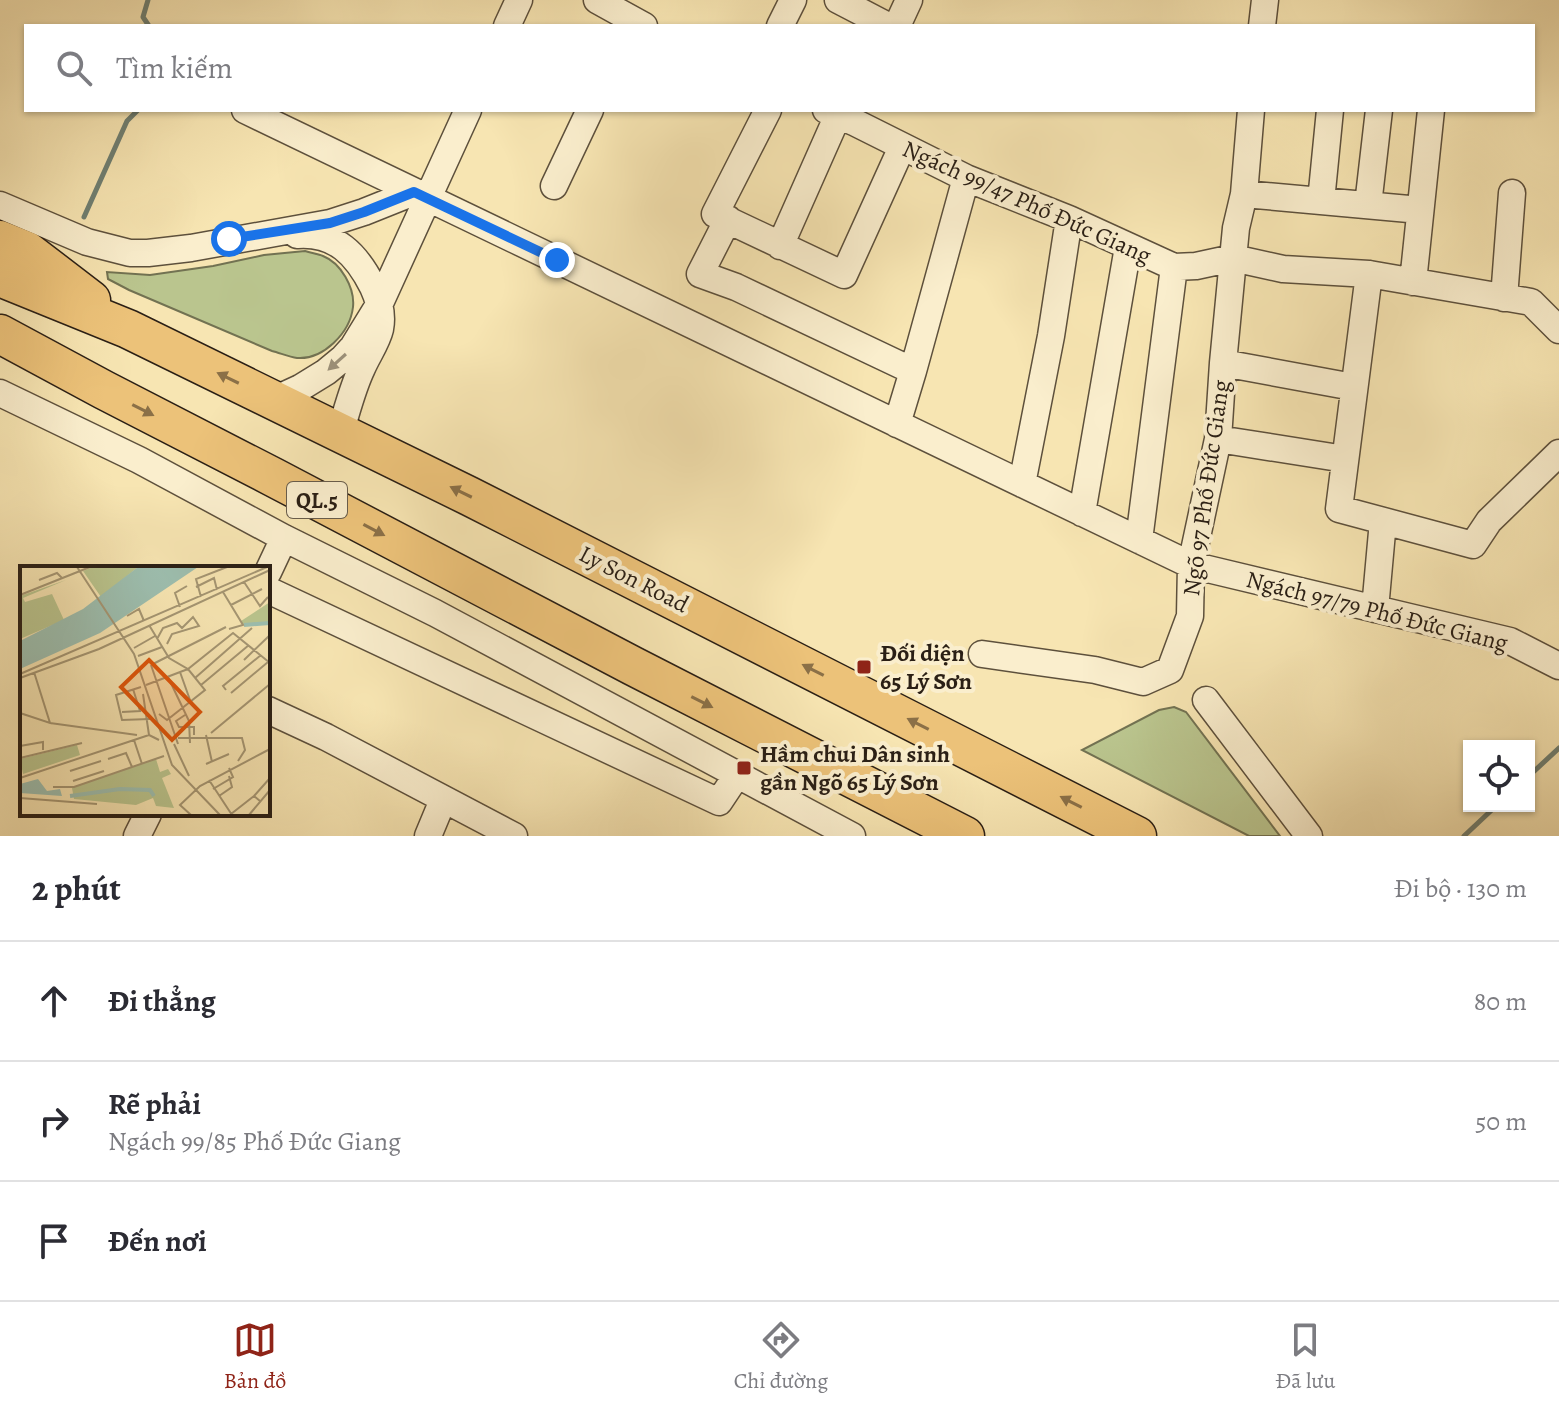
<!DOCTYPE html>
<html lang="vi">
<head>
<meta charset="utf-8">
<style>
  body { margin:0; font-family:Alegreya,serif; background:#f2f2f3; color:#2b2b33 }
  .controls { position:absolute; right:24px; bottom:24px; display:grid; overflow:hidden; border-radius:0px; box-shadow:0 2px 6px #0004 }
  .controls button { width:72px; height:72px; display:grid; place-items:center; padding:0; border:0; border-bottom:2px solid #e1e1e2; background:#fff; color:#2b2b33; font:40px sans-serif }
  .stop { position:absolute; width:24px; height:24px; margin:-18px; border:6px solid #1a73e8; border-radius:50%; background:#fff }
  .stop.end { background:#1a73e8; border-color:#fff; box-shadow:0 2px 8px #0008 }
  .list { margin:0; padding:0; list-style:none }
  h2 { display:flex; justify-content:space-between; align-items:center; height:104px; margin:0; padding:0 32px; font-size:34px }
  h2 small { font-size:26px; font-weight:400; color:#7c7c81 }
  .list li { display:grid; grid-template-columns:52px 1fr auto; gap:24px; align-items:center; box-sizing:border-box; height:120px; padding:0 32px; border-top:2px solid #e1e1e2 }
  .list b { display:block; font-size:30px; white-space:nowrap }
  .list p { margin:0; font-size:26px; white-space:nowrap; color:#7c7c81 }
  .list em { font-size:26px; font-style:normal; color:#7c7c81 }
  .icon { flex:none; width:44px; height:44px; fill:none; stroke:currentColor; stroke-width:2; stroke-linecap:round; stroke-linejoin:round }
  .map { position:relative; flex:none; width:1559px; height:836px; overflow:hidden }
  .search { position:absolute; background:#fff; box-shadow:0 2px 6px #0004; left:24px; right:24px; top:24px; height:88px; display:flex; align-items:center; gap:20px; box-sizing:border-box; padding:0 28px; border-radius:0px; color:#7c7c81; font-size:30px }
  .sheet { height:464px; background:#fff }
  nav { display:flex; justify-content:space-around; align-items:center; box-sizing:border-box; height:112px; border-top:2px solid #e1e1e2; background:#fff; font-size:22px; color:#7c7c81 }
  nav a { display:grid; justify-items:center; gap:4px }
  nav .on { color:#8f2418 }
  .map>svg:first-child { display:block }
  .green { fill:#bac58e; stroke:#727252; stroke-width:2 }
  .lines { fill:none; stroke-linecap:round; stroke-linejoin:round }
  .stream { stroke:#6f7f72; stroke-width:5 }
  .minor-casing { stroke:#5d503c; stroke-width:29 }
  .highway-casing { stroke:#2a1f15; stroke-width:41 }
  .minor { stroke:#faeecd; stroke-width:26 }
  .highway { stroke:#ecc279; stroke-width:38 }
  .oneway { fill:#9c917a }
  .oneway2 { fill:#8b7047 }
  .route { stroke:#1a73e8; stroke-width:10 }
  .poi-dot { fill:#8f2418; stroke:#faeecd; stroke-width:3 }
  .labels { text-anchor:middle; stroke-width:8; stroke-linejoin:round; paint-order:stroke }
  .shield { fill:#faeecd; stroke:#685d4c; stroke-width:2 }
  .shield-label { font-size:22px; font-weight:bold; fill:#2a1f15 }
  .street-label { font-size:24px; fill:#2a1f15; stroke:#faeecd }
  .poi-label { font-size:24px; font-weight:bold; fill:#2a1f15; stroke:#faeecd; text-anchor:start }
  .inset-river { fill:none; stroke:#9dbfb0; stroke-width:4 }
  .inset-road { fill:none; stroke:#a59673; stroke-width:2 }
  .view { fill:#de560c; fill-opacity:0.15; stroke:#de560c; stroke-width:4 }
  .inset-edge { fill:none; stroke:#2a1f15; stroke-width:4 }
</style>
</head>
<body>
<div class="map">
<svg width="1559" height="836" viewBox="0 0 1559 836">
  <rect width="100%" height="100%" fill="#f7e5b2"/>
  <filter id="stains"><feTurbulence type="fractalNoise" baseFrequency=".0025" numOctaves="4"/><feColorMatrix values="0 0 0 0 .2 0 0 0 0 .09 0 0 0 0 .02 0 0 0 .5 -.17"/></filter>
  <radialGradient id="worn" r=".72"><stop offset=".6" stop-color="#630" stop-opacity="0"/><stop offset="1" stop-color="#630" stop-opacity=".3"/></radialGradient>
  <!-- green -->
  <path class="green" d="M305 251C311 253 318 254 323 256 341 263 355 288 353 307 350 333 323 360 297 358 289 357 280 353 272 351L129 290 108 279 107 272 150 275 213 266 264 255Z
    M1174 707 1186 712 1280 836H1249L1082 750 1159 710Z"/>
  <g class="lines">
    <!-- stream -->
    <path class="stream" d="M148 0 143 17 149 26
      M84 217 127 121 138 110
      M1529 776 1559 748
      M1464 836 1496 806"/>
    <!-- minor casing -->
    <g class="minor-casing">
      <path id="minor" d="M597 0 644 26
        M838 0 888 26
        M507 26 519 0
        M780 26 793 0
        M897 26 909 0
        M1262 26 1265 0
        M245 110 1191 565 1510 641 1559 666
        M768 110 715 214 844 275 902 147
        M826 110 856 123 966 178 1069 219 1174 267 1196 266 1233 258 1283 269 1369 274 1531 302 1559 330
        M554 186 590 110
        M1244 194 1420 210
        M1321 201 1330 110
        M0 205 87 242 130 253H148L191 248 330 223 364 212 414 192
        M1368 205 1379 110
        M728 219 700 274 736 287 913 371
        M297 235C336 232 357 255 373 287 379 300 383 314 380 329 377 342 367 356 362 368 352 389 347 411 340 433
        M780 246 838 115
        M1369 274 1339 509 1473 545 1489 521 1559 453
        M1413 282 1431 110
        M1504 298 1512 193
        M1223 363 1353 387
        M0 393 139 460 284 538 435 613 852 836
        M274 400 300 388 326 372 343 358 353 347 380 303 468 110
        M897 424 913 371 966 178
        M1218 439 1345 459
        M1022 484 1051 336 1069 219
        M1082 513 1128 247
        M1139 540 1174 267
        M268 572 284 538
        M268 590 719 802 737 775
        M1375 609 1383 521
        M982 654 1095 670 1143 682 1170 670 1190 616 1191 565 1218 439 1223 363 1236 228 1244 194 1251 110
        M1206 700 1309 836
        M268 710 326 737 514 836
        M137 836 148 814
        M428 836 443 800"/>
    </g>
    <!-- highway casing -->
    <g class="highway-casing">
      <path id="highway" d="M0 240 27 251 91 300
        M0 277 128 329 469 496 1137 836
        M0 334 104 390 273 477 633 666 965 836"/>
    </g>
    <!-- minor -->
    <use href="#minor" class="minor"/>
    <!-- highway -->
    <use href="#highway" class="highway"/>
  </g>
  <!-- one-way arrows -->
  <defs><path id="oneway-solid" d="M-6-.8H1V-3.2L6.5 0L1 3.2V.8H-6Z" transform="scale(2)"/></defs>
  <use class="oneway" href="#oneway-solid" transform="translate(337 362) rotate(138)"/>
  <g class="oneway2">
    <use href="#oneway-solid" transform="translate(228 378) rotate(-154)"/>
    <use href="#oneway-solid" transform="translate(143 410) rotate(27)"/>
    <use href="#oneway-solid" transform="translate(461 492) rotate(-154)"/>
    <use href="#oneway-solid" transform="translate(374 530) rotate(28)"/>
    <use href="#oneway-solid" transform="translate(813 670) rotate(-153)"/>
    <use href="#oneway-solid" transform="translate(702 702) rotate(27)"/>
    <use href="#oneway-solid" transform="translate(918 724) rotate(-153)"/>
    <use href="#oneway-solid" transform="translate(1071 802) rotate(-153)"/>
  </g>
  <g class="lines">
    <!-- route -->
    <path class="route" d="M229 239 330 223 364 212 414 192 557 260"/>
  </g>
  <!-- markers -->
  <g class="poi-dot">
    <rect x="856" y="659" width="16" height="16" rx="4"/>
    <rect x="736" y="760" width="16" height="16" rx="4"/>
  </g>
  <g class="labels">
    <!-- shield labels -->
    <rect class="shield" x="287" y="482" width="60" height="36" rx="6"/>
    <g class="shield-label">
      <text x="317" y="508">QL.5</text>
    </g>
    <!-- street labels -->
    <g class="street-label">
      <text transform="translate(1027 202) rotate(24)" y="8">Ngách 99/47 Phố Đức Giang</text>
      <text transform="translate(1206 488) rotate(-82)" y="8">Ngõ 97 Phố Đức Giang</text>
      <text transform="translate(634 579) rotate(27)" y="8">Ly Son Road</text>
      <text transform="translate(1377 611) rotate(14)" y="8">Ngách 97/79 Phố Đức Giang</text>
    </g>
    <!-- poi labels -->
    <g class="poi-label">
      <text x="880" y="661">Đối diện<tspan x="880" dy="28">65 Lý Sơn</tspan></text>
      <text x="760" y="762">Hầm chui Dân sinh<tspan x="760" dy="28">gần Ngõ 65 Lý Sơn</tspan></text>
    </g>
  </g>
  <!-- overview -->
  <g transform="translate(20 566)">
    <rect width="250" height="250" fill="#f7e5b2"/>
    <path d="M73 1H118L81 31 63 5ZM46 14 3 32 5 36 32 28 44 54 0 73V30ZM250 36V56L223 59 221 55ZM57 179 60 189 3 208 0 193ZM136 193 140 206 148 203 151 208 142 212 154 242 136 240 133 232 116 239 54 233 52 222Z" fill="#bac58e"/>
    <path d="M118 1H178L80 67 0 103V75L63 43ZM18 213 27 225 40 223 42 230 0 227V218Z" fill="#9dbfb0"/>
    <path class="inset-river" d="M224 59 250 57M50 230 100 223 130 224 134 230"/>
    <path class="inset-road" d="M57 1 114 88 152 199 200 249M19 14 37 7 42 12M224 16 240 40 248 31M176 21 194 12 197 24M203 26 223 59 209 63M0 29 70 1M181 31 176 13 207 1M211 39 242 23M160 41 155 27 167 20M107 50 119 43 124 55M129 59 149 92 168 103 213 67 250 97M137 73 143 62 157 57 162 62 173 51 179 60 152 68 147 78M114 82 135 70M118 90 142 81M224 94 250 69M133 98 206 61M131 99 158 178M160 106 170 134M0 108 247 1M148 111 169 155 170 177M0 112 79 83 250 4M175 112 232 62M126 119 168 103 185 124 147 154 139 148M181 119 229 79M121 121 96 129 102 154 130 153M206 124 203 120 241 89M211 127 248 96M123 128 129 169 139 174M102 146 120 145 113 123M0 147 30 157 14 106M165 149 156 155 159 161H174V169M30 157 117 169M191 167 250 118M186 169 192 196M158 172H222L225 184 218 195M114 174 122 198M154 178 169 210M0 180 23 176V184M0 192 62 177M88 193 106 187 112 201M186 198 209 188M50 205 81 195M0 212 129 169M189 214 212 249M53 215 84 205M33 221H54L144 190M193 223 213 211 209 202M199 230 212 221 209 210M234 230 250 212M0 232 77 238M211 248 234 230 240 235M53 249H124M171 249 160 239 180 220 250 183M229 249 250 224"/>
    <path class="view" d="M129 94 180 146 152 174 101 121Z"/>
    <rect width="250" height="250" class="inset-edge"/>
  </g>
  <rect width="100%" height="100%" filter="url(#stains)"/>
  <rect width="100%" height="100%" fill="url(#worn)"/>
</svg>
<div class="controls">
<button><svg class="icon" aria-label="locate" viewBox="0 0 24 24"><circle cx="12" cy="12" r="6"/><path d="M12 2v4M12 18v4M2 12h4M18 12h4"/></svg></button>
</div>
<div class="stop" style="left:229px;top:239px"></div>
<div class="stop end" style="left:557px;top:260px"></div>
<div class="search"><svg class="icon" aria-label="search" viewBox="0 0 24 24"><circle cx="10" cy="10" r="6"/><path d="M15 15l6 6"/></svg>Tìm kiếm</div>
</div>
<section class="sheet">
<h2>2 phút<small>Đi bộ · 130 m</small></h2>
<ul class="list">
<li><svg class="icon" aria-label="ahead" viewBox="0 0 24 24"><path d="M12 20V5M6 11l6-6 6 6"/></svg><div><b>Đi thẳng</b></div><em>80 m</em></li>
<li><svg class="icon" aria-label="right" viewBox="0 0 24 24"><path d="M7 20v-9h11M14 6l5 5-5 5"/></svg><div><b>Rẽ phải</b><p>Ngách 99/85 Phố Đức Giang</p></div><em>50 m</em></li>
<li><svg class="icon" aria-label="arrive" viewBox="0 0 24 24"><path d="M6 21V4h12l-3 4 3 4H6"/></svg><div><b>Đến nơi</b></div></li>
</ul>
</section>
<nav>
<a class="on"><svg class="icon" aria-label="map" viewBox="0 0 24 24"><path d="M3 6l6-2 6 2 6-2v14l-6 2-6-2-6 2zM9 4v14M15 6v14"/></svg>Bản đồ</a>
<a><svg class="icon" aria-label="directions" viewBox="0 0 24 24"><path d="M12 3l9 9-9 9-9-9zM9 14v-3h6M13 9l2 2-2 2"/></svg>Chỉ đường</a>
<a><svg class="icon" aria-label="saved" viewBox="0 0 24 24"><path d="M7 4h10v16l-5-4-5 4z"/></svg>Đã lưu</a>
</nav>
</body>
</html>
